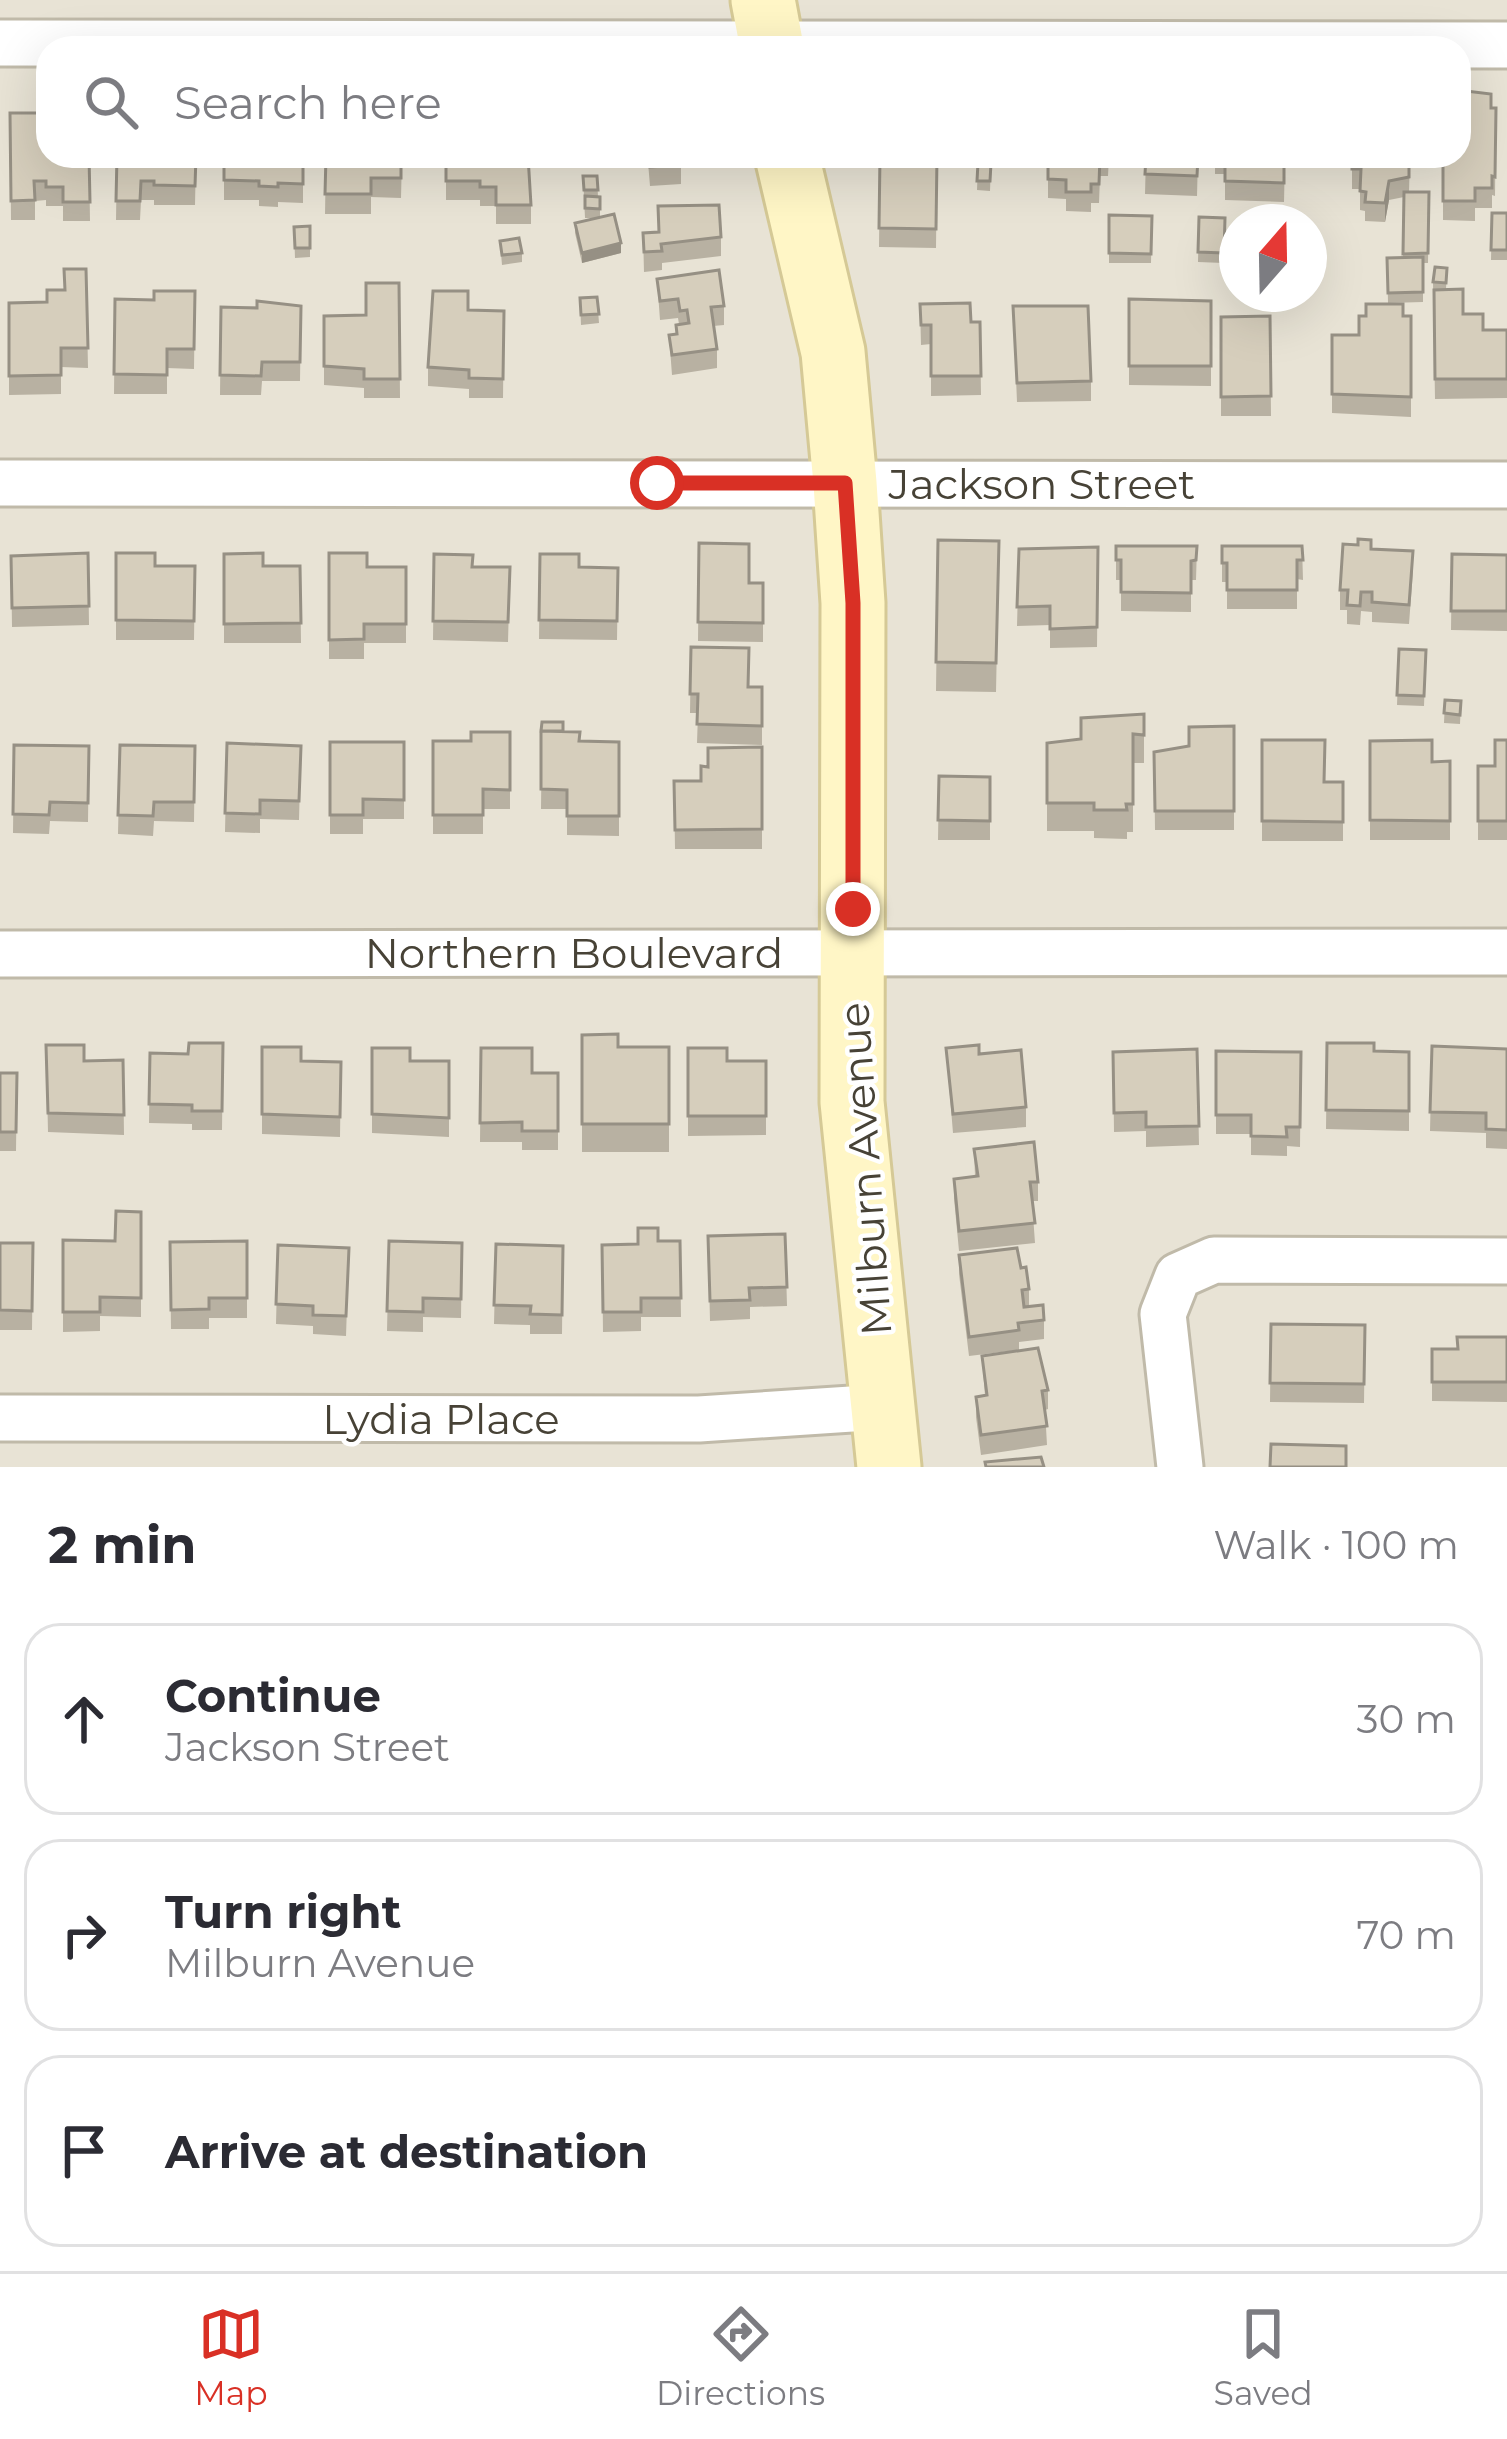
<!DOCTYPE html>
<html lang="en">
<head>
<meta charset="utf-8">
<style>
  body { margin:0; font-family:Montserrat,sans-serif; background:#f7f7f7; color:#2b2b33 }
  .compass { position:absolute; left:1219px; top:204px; width:108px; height:108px; border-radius:50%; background:#fff; box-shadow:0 12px 48px #0002; rotate:20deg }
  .stop { position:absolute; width:36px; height:36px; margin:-27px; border:9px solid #d93025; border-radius:50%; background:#fff }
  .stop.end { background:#d93025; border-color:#fff; box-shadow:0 3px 12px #0008 }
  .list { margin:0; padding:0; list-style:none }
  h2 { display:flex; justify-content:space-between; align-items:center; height:156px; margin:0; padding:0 48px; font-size:51px }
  h2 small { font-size:39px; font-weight:400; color:#7c7c81 }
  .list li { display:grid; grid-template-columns:78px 1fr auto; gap:36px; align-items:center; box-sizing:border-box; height:192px; margin:0 24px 24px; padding:0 24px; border:3px solid #e1e1e2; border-radius:36px }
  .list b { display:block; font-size:45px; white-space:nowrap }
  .list p { margin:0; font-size:39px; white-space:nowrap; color:#7c7c81 }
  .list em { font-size:39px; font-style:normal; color:#7c7c81 }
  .icon { flex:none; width:66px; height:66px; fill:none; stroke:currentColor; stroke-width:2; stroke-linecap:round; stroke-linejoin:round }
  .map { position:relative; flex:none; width:1507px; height:1467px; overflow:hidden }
  .search { position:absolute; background:#fff; box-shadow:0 12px 48px #0002; left:36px; right:36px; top:36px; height:132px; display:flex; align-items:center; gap:30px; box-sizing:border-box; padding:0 42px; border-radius:36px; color:#7c7c81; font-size:45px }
  .sheet { height:804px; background:#fff }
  nav { display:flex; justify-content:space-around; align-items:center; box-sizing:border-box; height:168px; border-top:3px solid #e1e1e2; background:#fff; font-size:33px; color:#7c7c81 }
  nav a { display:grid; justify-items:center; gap:6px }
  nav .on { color:#d93025 }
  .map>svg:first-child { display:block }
  .residential { fill:#e8e3d5; fill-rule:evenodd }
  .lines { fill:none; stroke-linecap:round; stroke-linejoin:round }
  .street-casing { stroke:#c0baa9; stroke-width:51 }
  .secondary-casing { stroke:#d5c996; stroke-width:69 }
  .street { stroke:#fff; stroke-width:45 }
  .secondary { stroke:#fff6c6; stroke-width:63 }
  .wall { fill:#b8b1a2 }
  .shaded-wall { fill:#969084 }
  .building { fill:#d6cebc; stroke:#969084; stroke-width:3 }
  .route { stroke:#d93025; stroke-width:15 }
  .labels { text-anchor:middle; stroke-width:9; stroke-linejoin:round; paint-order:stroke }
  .street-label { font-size:42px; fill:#474236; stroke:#fff }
</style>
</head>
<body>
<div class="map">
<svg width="1507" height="1467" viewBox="0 0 1507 1467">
  <rect width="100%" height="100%" fill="#f4f1e7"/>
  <!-- residential -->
  <path class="residential" d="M0 0H1507V1467H0ZM48 48H1459V156H48ZM1237 222H1309V294H1237Z"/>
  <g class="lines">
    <!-- street casing -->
    <g class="street-casing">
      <path id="street" d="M0 43 1507 45
        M0 483 1507 485
        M0 954 1507 952
        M0 1418 699 1419 882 1407
        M1180 1467 1163 1314 1178 1276 1214 1260 1507 1261"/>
    </g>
    <!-- secondary casing -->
    <g class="secondary-casing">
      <path id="secondary" d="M763 0 772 48
        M787 156 833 352 845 483 853 603 852 1102 889 1467"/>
    </g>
    <!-- street -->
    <use href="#street" class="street"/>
    <!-- secondary -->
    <use href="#secondary" class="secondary"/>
  </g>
  <!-- wall -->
  <path class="wall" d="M1491 108H1496L1495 196 1492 195V208H1475V221L1443 220V156Z
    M10 113 48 156H89L90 221H63V206H46V200L35 201V220H11Z
    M117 156H196L195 205H154V200H141L140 220H116Z
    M224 156H303V203L278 202V207L259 206V200H224Z
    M326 156H402L401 198 371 197V214H325Z
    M446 156 531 205V224H496V206H480V200H446Z
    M636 156H716V157L681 159V184L650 186 648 162 636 163Z
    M880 156H937L936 248 879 247Z
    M1048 156H1109L1108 176H1100L1099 203H1091V212L1066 211V199L1048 198Z
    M1146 156H1198L1197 196 1145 194Z
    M1215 156H1285L1284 202 1225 200V174H1215Z
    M1352 156H1410L1409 192H1429L1428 263H1423V302L1388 303 1387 258H1403L1404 197 1389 200 1385 222 1365 221V211L1360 210V189H1352Z
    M978 163H991L990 191 977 190Z
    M583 176H597L598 197H600V217L621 253 582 263 575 233V223L596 218H585Z
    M658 206 721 237V256L662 263V270L644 272 643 233 658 232Z
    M1492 213H1507V260H1491Z
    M1109 215 1152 216 1151 263H1109Z
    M1199 217 1225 218 1224 263 1198 262Z
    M310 226V257L295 258 294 227Z
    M500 241 522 253V262L502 265Z
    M1447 268 1446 289 1463 314 1483 330H1507V398L1435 399 1433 282Z
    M86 269 88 368 61 367V394L9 395V303L47 302 64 290Z
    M657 279 724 306V325L713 326 717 349V368L672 375 669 335 676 334V325L679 324 678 318 660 320Z
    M399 283 400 398H364V388L324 385V316L366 315Z
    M195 291 194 369 167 368V394H114L115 299 154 300Z
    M1249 294H1284V303L1249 302Z
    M597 297 599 323 581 325 580 298Z
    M1129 299 1211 301V386L1129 385Z
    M920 304 971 322H980L981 395 931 396V344L921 345Z
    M301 306 300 381H262L261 395H220L221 307Z
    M1013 306 1091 381V401L1017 402Z
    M468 310 504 311 503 398H469V389L428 386V367Z
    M1270 316 1271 416H1221V317Z
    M1403 316H1411V417L1332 413V335H1359Z
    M938 540 999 541 996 692 936 691Z
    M699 543 749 583H763V642L698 641Z
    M1116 546H1197L1196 580H1191V612L1121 611V580H1116Z
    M1222 546H1302L1303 580 1297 579V609H1227V582H1222Z
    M1098 547 1097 647 1050 648V625L1017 626 1019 549Z
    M1371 549 1413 571 1409 624 1372 622V612L1361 611 1360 625 1347 624V610H1340V590Z
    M88 553 89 625 12 627 11 556Z
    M116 553 155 566H195L194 640H116Z
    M329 553 367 567H406V643H364V659H329Z
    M224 554 263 566H300L301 643H224Z
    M434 554 473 567H510L508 642 433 640Z
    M540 554 579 567 618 568 617 640 539 639Z
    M1452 554 1507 555V631L1451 630Z
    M691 647 749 687H762V745L697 743 698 713H690Z
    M1399 649 1426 650 1424 706 1397 705Z
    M1445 700 1461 701 1460 724 1444 723Z
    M1144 714V763H1133V832H1127V839L1094 838V831H1047V743L1081 739Z
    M542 722 579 741 619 742V836L567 835V809H541Z
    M1234 726V830H1155L1154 752 1189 746Z
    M510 732V809H483V834H433V741H471Z
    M1262 740 1324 782H1343V841H1262Z
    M1507 740V840H1478V766H1495Z
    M1370 741 1432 762 1450 761V840H1370Z
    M330 742H404V819H363V834H330Z
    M227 743 301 746 299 820 260 819V833L225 832Z
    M14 745 89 746 88 822 50 821 49 834 13 833Z
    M120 745 195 746 194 822 154 821 153 836 118 834Z
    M762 747V849H675L674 781H701L708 767Z
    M939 776 990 777V840H938Z
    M582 1035 618 1047H669V1152H582Z
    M223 1043 222 1130H192V1124L149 1123 150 1053 188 1054Z
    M1327 1043 1374 1051 1409 1052V1131L1326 1129Z
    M46 1045 84 1061 123 1060 124 1135 48 1132Z
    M1432 1046 1507 1049V1149L1486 1148V1133L1430 1131Z
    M262 1047 301 1061 341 1062 340 1137 262 1134Z
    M372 1048 410 1061H449V1137L372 1133Z
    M481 1048 532 1073H558V1150H522V1142H480Z
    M688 1048 727 1061H766V1135L688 1136Z
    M946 1048 979 1054 1026 1107V1127L953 1133Z
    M1197 1049 1199 1145 1146 1147V1131L1114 1132 1113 1052Z
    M1216 1051 1301 1052 1300 1147 1287 1146V1156L1251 1155V1134H1216Z
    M0 1073H17L16 1151H0Z
    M974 1149 1038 1182V1201H1032L1035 1243 959 1251 954 1198V1179L975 1176Z
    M141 1212V1317L100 1316V1331L63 1332V1240L115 1241Z
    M785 1234 787 1306 750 1307V1319L710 1321 708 1236Z
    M247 1241V1318H209V1329H171L170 1242Z
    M389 1241 462 1243 461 1318 423 1317V1332L387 1331Z
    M658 1241H680L681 1317H641V1331L603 1332 602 1245 638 1244Z
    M0 1243H33L32 1330H0Z
    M496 1244 563 1246 562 1334H530V1325L494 1324Z
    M278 1245 349 1248 346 1336 313 1334V1326L276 1324Z
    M959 1255 1021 1268 1029 1289V1306L1044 1320V1339L1019 1342V1350L969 1356 959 1274Z
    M1271 1324 1365 1325 1364 1403 1270 1402Z
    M1507 1337V1402L1432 1401V1349H1458Z
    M982 1356 1048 1390V1409L1045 1410 1047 1445 981 1455 976 1417V1397L985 1396Z"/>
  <!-- shaded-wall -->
  <path class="shaded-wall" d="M1389 181V200L1385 222V203Z
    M621 243V253L582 263V253Z"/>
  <!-- building -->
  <path class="building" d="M1466 91 1491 94V108H1496L1495 177 1492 176V188H1475V201H1443V156H1459V95H1466Z
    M10 113H48V156H89L90 202H63V187H46V181H34L35 200 11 201Z
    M117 156H196L195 186 154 185V181H141L140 201H116Z
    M224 156H303V184L278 183V187L259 186V181L224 180Z
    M326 156H401V178H371V194H325Z
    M446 156H528L531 205H496V187H480V181H446Z
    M649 156H681V165L650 167Z
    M880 156H937L936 229 879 228Z
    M1048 156H1108V157H1100L1099 184H1091V192H1066V180L1048 179Z
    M1146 156H1198L1197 176 1145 174Z
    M1225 156H1284V183L1225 181Z
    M1352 156H1409V177L1389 181 1385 203 1365 202 1366 192 1360 191 1361 169H1352Z
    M978 163H991L990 181H977Z
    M583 176H597L598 190H584Z
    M1404 192H1429L1428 253 1403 254Z
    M585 196 600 197V209L585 208Z
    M719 205 721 237 661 244 662 251 644 252 643 233 659 232 658 206Z
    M1492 213H1507V250H1491Z
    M614 214 621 243 582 253 575 223Z
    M1109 215 1152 216 1151 254 1109 253Z
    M1199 217 1225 218 1224 253 1198 252Z
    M310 226V248H295L294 227Z
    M519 238 522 253 502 255 500 241Z
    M1423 257V292L1388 293 1387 258Z
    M1435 267 1447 268 1446 283 1433 282Z
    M64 269H86L88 348H61V375L9 376V303L47 302V290H65Z
    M719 270 724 306 711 307 717 349 672 355 669 335 677 334 676 325 689 323 687 310 680 311 678 299 660 301 657 279Z
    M366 283H399L400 379H364V369L324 366V316L366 315Z
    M1463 289V314H1483V330H1507V379H1435L1434 290Z
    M154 291H195L194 349H167V375L114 374 115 299 154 300Z
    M433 291H468V310L504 311 503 379 469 378V370L428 367Z
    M597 297 599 314 581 315 580 298Z
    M1129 299 1211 301V366H1129Z
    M257 301 301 306 300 362H262L261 376 220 375 221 307 257 308Z
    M970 303 971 322H980L981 376H931V325H921L920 304Z
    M1366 304H1403V316H1411V397L1332 394V335H1359V316H1366Z
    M1013 306H1088L1091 381 1017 383Z
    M1270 316 1271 396 1221 397V317Z
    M1358 539 1371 540V549L1413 551 1409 605 1372 602V592H1361L1360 606 1347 605 1348 590H1340L1343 544 1358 545Z
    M938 540 999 541 996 663 936 662Z
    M699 543 749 544V583H763V623L698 622Z
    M1116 546H1197L1196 560 1191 561V593L1121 592V560H1116Z
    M1222 546H1302L1303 560H1297V590H1227V563H1222Z
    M1098 547 1097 627 1050 629V606L1017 607 1019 549Z
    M88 553 89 606 12 608 11 556Z
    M116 553H155V566H195L194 621 116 620Z
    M263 553V566H300L301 623 224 624V554Z
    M329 553H367V567H406V624H364V639L329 640Z
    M434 554 473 555 472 567H510L508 622 433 621Z
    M540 554H579V567L618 568 617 621 539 620Z
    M1452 554 1507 555V611H1451Z
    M691 647 749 648 748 687H762V726L697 724 698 694H690Z
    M1399 649 1426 650 1424 696 1397 695Z
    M1445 700 1461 701 1460 715 1444 713Z
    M1144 714V735L1133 734V804H1126L1127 810H1094V803H1047V743L1081 739V718Z
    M542 722H563V731H541Z
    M1234 726V811H1155L1154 752 1189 746V727Z
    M541 731 580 732 579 741 619 742V816H567V790L541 789Z
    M471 732H510V790L483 789V815H433V741H471Z
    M1262 740H1325L1324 782H1343V822L1262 821Z
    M1432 740V762L1450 761V821L1370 820V741Z
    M1495 740H1507V821H1478V766H1495Z
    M330 742H404V800L363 799V815H330Z
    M227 743 301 746 299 801 260 800V814L225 813Z
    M14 745 89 746 88 803 50 802 49 815 13 814Z
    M120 745 195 746 194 802H154L153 816 118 815Z
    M762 747V829L675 830 674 781H701V766L708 767V748Z
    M939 776 990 777V821L938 820Z
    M618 1034V1047H669V1124H582V1035Z
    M189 1043H223L222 1111H192V1105L149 1104 150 1053 188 1054Z
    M1327 1043H1374V1051L1409 1052V1111L1326 1110Z
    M46 1045H84V1061L123 1060 124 1115 48 1113Z
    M979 1045V1054L1021 1050 1026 1107 953 1114 946 1048Z
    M1432 1046 1507 1049V1130L1486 1129V1113L1430 1112Z
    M262 1047H301V1061L341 1062 340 1117 262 1114Z
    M372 1048H410V1061H449V1118L372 1114Z
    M481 1048H532V1073H558V1131H522V1122L480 1123Z
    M688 1048H727V1061H766V1116H688Z
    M1197 1049 1199 1126 1146 1127V1112L1114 1113 1113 1052Z
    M1216 1051 1301 1052 1300 1127H1286L1287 1137 1251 1136V1115H1216Z
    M0 1073H17L16 1132H0Z
    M1034 1142 1038 1182H1030L1035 1223 959 1231 954 1179 978 1176 974 1149Z
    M116 1211 141 1212V1298L100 1297V1312H63V1240L115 1241Z
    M638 1228H658V1241H680L681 1298H641V1312H603L602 1245 638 1244Z
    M785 1234 787 1287 749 1288 750 1300 710 1301 708 1236Z
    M247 1241V1298H209V1309L171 1310 170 1242Z
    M389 1241 462 1243 461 1299 423 1298V1312L387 1311Z
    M0 1243H33L32 1311 0 1310Z
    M496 1244 563 1246 562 1315 530 1314 531 1306 494 1305Z
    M278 1245 349 1248 346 1316 313 1315V1306L276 1304Z
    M1017 1248 1021 1268 1026 1267 1029 1289 1022 1290 1024 1307 1043 1305 1044 1320 1018 1323 1019 1330 969 1337 959 1255Z
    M1271 1324 1365 1325 1364 1384 1270 1383Z
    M1457 1337H1507V1382H1432V1349H1458Z
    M1038 1348 1048 1390 1042 1391 1047 1426 981 1435 976 1397 987 1395 982 1356Z
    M1271 1444 1346 1446V1467H1270Z
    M1041 1457 1044 1467H986L985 1462Z"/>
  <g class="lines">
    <!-- route -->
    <path class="route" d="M657 483H845L853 603V909"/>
  </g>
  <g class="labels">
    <!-- street labels -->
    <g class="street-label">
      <text x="1042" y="499">Jackson Street</text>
      <text x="574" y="968">Northern Boulevard</text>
      <text transform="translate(865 1169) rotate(-94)" y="15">Milburn Avenue</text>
      <text x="441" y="1434">Lydia Place</text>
    </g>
  </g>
</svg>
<svg class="compass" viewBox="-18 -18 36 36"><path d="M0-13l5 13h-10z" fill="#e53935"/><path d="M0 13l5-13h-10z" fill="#7c7c81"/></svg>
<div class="stop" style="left:657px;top:483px"></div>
<div class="stop end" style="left:853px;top:909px"></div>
<div class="search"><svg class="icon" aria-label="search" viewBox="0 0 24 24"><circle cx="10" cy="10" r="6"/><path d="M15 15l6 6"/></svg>Search here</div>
</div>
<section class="sheet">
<h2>2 min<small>Walk · 100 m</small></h2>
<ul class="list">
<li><svg class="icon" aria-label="ahead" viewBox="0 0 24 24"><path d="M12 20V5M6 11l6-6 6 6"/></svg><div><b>Continue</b><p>Jackson Street</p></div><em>30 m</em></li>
<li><svg class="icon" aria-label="right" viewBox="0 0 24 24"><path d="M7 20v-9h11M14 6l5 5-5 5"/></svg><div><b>Turn right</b><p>Milburn Avenue</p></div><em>70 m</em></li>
<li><svg class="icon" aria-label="arrive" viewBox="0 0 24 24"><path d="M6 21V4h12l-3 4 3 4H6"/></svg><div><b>Arrive at destination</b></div></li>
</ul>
</section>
<nav>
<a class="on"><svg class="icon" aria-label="map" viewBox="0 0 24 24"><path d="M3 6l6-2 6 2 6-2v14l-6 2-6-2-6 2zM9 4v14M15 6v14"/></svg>Map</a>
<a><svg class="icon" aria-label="directions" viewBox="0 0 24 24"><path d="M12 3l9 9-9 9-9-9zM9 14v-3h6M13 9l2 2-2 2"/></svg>Directions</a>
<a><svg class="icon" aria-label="saved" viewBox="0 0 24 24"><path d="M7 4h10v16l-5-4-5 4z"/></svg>Saved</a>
</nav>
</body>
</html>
